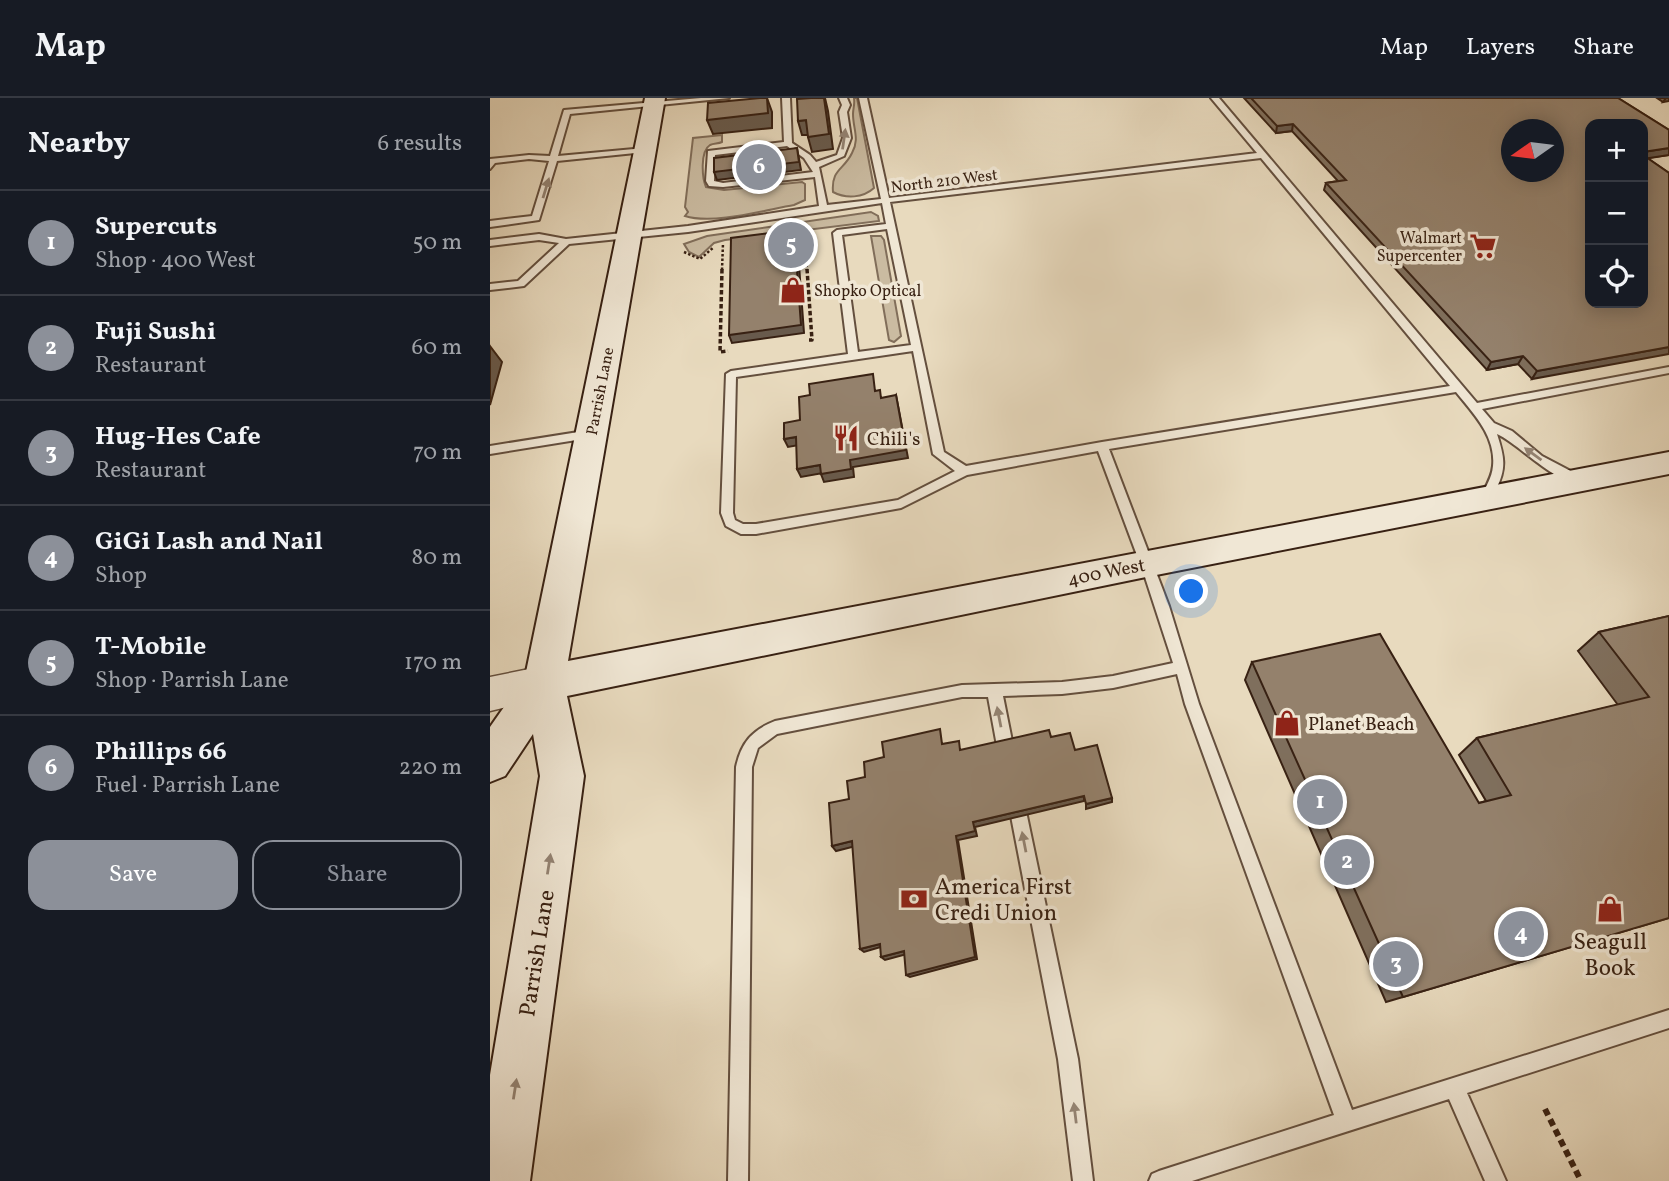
<!DOCTYPE html>
<html lang="en">
<head>
<meta charset="utf-8">
<style>
  body { margin:0; font-family:Vollkorn,serif; background:#242831; color:#f1f3f6 }
  .controls { position:absolute; right:21px; top:21px; display:grid; overflow:hidden; border-radius:14px; box-shadow:0 4px 18px #0003 }
  .controls button { width:63px; height:63px; display:grid; place-items:center; padding:0; border:0; border-bottom:2px solid #363941; background:#171b24; color:#f1f3f6; font:35px sans-serif }
  .compass { position:absolute; left:1011px; top:21px; width:63px; height:63px; border-radius:50%; background:#171b24; box-shadow:0 4px 18px #0003; rotate:256deg }
  .you { position:absolute; left:702px; top:494px; width:24px; height:24px; margin:-18px; border:5px solid #fff; border-radius:50%; background:#1a73e8; box-shadow:0 0 0 10px #1a73e833 }
  .badge { display:grid; place-items:center; width:46px; height:46px; border-radius:50%; background:#8c9099; color:#fff; font-size:23px; font-weight:700 }
  .pin { position:absolute; translate:-50% -50%; border:4px solid #fff; box-shadow:0 2px 7px #0006 }
  .list { margin:0; padding:0; list-style:none }
  h2 { display:flex; justify-content:space-between; align-items:center; height:91px; margin:0; padding:0 28px; font-size:30px }
  h2 small { font-size:23px; font-weight:400; color:#9ea1a6 }
  .list li { display:grid; grid-template-columns:46px 1fr auto; gap:21px; align-items:center; box-sizing:border-box; height:105px; padding:0 28px; border-top:2px solid #363941 }
  .list b { display:block; font-size:26px; white-space:nowrap }
  .list p { margin:0; font-size:23px; white-space:nowrap; color:#9ea1a6 }
  .list em { font-size:23px; font-style:normal; color:#9ea1a6 }
  .actions { display:flex; gap:14px; padding:21px 28px }
  .actions a { flex:1; padding:16px 0; border:2px solid #8c9099; border-radius:21px; text-align:center; font-size:24px; color:#8c9099 }
  .actions .main { background:#8c9099; color:#fff }
  .icon { flex:none; width:38px; height:38px; fill:none; stroke:currentColor; stroke-width:2; stroke-linecap:round; stroke-linejoin:round }
  .map { position:relative; flex:none; width:1179px; height:1083px; overflow:hidden }
  header { display:flex; align-items:center; gap:42px; box-sizing:border-box; height:98px; padding:0 35px; background:#171b24; border-bottom:2px solid #363941 }
  header strong { font-size:33px }
  nav { display:flex; gap:38px; margin-inline-start:auto; font-size:24px }
  main { display:flex }
  aside { flex:1; background:#171b24 }
  .map>svg:first-child { display:block }
  .green { fill:#cabba1; stroke:#816e5a; stroke-width:2 }
  .lines { fill:none; stroke-linecap:round; stroke-linejoin:round }
  .service-casing { stroke:#644f3e; stroke-width:4 }
  .tertiary-casing { stroke:#644f3e; stroke-width:3 }
  .secondary-casing { stroke:#382113; stroke-width:4 }
  .path-far2 { stroke:#382113; stroke-width:2.5; stroke-dasharray:2.5 2; stroke-linecap:butt }
  .path-far1 { stroke:#382113; stroke-width:3.5; stroke-dasharray:4.5 2.5; stroke-linecap:butt }
  .path { stroke:#382113; stroke-width:6; stroke-dasharray:7 4.5; stroke-linecap:butt }
  .service { fill:#f0e7d5; fill-rule:evenodd }
  .tertiary { fill:#f0e7d5; fill-rule:evenodd }
  .secondary { fill:#f0e7d5; fill-rule:evenodd }
  .wall { fill:#7f6f5d; stroke:#382113; stroke-width:2 }
  .shaded-wall { fill:#685a4c; stroke:#382113; stroke-width:2 }
  .building { fill:#94816c; stroke:#382113; stroke-width:2; fill-rule:evenodd }
  .oneway { fill:#948474 }
  .labels { text-anchor:middle; stroke-width:7; stroke-linejoin:round; paint-order:stroke }
  .far-street-label { font-size:16px; fill:#382113; stroke:#f0e7d5 }
  .far-poi-label { font-size:16px; fill:#382113; stroke:#f0e7d5; text-anchor:end }
  .poi-label { font-size:19px; fill:#382113; stroke:#f0e7d5; text-anchor:start }
  .street-label { font-size:19px; fill:#382113; stroke:#f0e7d5 }
  .near-poi-label { font-size:23px; fill:#382113; stroke:#f0e7d5; text-anchor:start }
  .near-street-label { font-size:23px; fill:#382113; stroke:#f0e7d5 }
</style>
</head>
<body>
<header>
<strong>Map</strong>
<nav><a>Map</a><a>Layers</a><a>Share</a></nav>
</header>
<main>
<aside>
<h2>Nearby<small>6 results</small></h2>
<ul class="list">
<li><span class="badge">1</span><div><b>Supercuts</b><p>Shop · 400 West</p></div><em>50 m</em></li>
<li><span class="badge">2</span><div><b>Fuji Sushi</b><p>Restaurant</p></div><em>60 m</em></li>
<li><span class="badge">3</span><div><b>Hug-Hes Cafe</b><p>Restaurant</p></div><em>70 m</em></li>
<li><span class="badge">4</span><div><b>GiGi Lash and Nail</b><p>Shop</p></div><em>80 m</em></li>
<li><span class="badge">5</span><div><b>T-Mobile</b><p>Shop · Parrish Lane</p></div><em>170 m</em></li>
<li><span class="badge">6</span><div><b>Phillips 66</b><p>Fuel · Parrish Lane</p></div><em>220 m</em></li>
</ul>
<div class="actions"><a class="main">Save</a><a>Share</a></div>
</aside>
<div class="map">
<svg width="1179" height="1083" viewBox="0 0 1179 1083">
  <rect width="100%" height="100%" fill="#e8dabe"/>
  <filter id="stains"><feTurbulence type="fractalNoise" baseFrequency=".00286" numOctaves="4"/><feColorMatrix values="0 0 0 0 .2 0 0 0 0 .09 0 0 0 0 .02 0 0 0 .5 -.17"/></filter>
  <radialGradient id="worn" r=".72"><stop offset=".6" stop-color="#630" stop-opacity="0"/><stop offset="1" stop-color="#630" stop-opacity=".3"/></radialGradient>
  <!-- green -->
  <path class="green" d="M364 0H367L384 90C373 100 356 101 343 94 341 71 354 72 362 55 370 41 363 31 363 16 363 10 365 7 364 0Z
    M232 37V44C228 46 224 45 220 47 210 53 212 80 216 89L234 92 312 84 315 86V102L304 107C275 112 223 127 195 118L198 114 195 109 203 40Z
    M381 114 388 118 389 123 235 142 224 145 209 159 199 154 194 146 217 138Z
    M381 138H391L394 142 411 238 404 244 399 242Z"/>
  <g class="lines">
    <!-- service casing -->
    <g class="service-casing">
      <path id="service" d="M211 0H239L80 16 68 58 155 50 159 52 155 54 67 63 49 122 0 129V123L42 118 59 63 39 61 5 65 0 71V61L39 57 60 58 74 12Z
        M292 0H300L302 45 320 57 326 64 347 57 353 40 349 14 352 7 349 0H357L360 7 357 14 361 40 354 58 329 69 337 107 391 101 369 0H377L399 100 767 55 721 0H729L987 305 1179 269V275L992 311 1004 325 1022 333 1052 358 1092 379 1094 382 1092 385C1068 389 1028 345 1007 336 1014 358 1017 370 1006 391 1003 398 1002 401 996 404L990 400C995 390 1002 380 1003 368 1006 338 983 315 966 294L619 351 679 508 709 606 862 1012 1179 912V930L977 995 1016 1083H995L959 1001 702 1083H659L662 1076 669 1073 844 1017 695 606 687 576 623 590 572 596 513 598 523 648 520 653 515 655 510 653 507 648 498 599H472L287 636 268 650 262 669 258 1083H238L246 669C251 645 262 632 285 623L472 587 572 584 623 578 683 565 654 476 608 353 477 377 411 410 266 436H251L236 428 231 415 236 276 241 273 358 256 343 135 347 132 396 126 392 105 198 134 79 146 34 188 0 192V186L28 183 69 145 49 142 0 148V142L49 136 76 141 198 128 329 108 325 79 233 89 219 88 216 83 218 53 294 44ZM297 48 314 60 323 74 233 85 224 83 225 57ZM771 60 960 288 612 344 476 368 454 354 400 104ZM397 131 421 247 368 254 352 137ZM423 253 443 356 465 373 408 402 266 426H253L245 422 243 415 246 279Z
        M101 332 107 336 105 339 0 356V348Z
        M529 710 535 712 537 718 588 961 603 1083H583L568 961 521 718 523 712Z"/>
    </g>
    <!-- tertiary casing -->
    <g class="tertiary-casing">
      <path id="tertiary" d="M54 568 68 573 73 585 68 597 0 613V579Z"/>
    </g>
    <!-- secondary casing -->
    <g class="secondary-casing">
      <path id="secondary" d="M155 0H175L78 563 1179 354V376L656 479 77 598 94 678 40 1083H0V977L50 678 43 636 15 678 0 684V629L35 579Z"/>
    </g>
    <!-- path-far2 -->
    <path class="path-far2" d="M314 135 317 172
      M194 154 210 161 224 149
      M232 172 233 145"/>
    <!-- path-far1 -->
    <path class="path-far1" d="M232 171 230 254 238 253
      M317 171 322 242H319"/>
    <!-- path -->
    <path class="path" d="M1055 1011 1091 1083"/>
    <!-- service -->
    <use href="#service" class="service"/>
    <!-- tertiary -->
    <use href="#tertiary" class="tertiary"/>
    <!-- secondary -->
    <use href="#secondary" class="secondary"/>
  </g>
  <!-- wall -->
  <path class="wall" d="M754 0H1128L1179 32V57L1157 60 1179 75 1042 281 1028 266 997 272 834 92 836 85 848 83 802 33 786 35Z
    M1167 0H1179L1173 4Z
    M1179 518V820L896 904 755 582 762 564 989 705 996 703 969 657 987 640 1128 607 1088 553 1109 534Z"/>
  <!-- shaded-wall -->
  <path class="shaded-wall" d="M277 0 282 14V30L223 36 217 22Z
    M335 0 338 13 343 51 322 54 318 39Z
    M1176 0H1179V3L1173 4Z
    M316 22 320 37H312L308 23Z
    M803 26 802 33 786 35 787 28Z
    M307 50 311 72 227 82 224 74Z
    M1179 50V57L1153 61V54Z
    M304 132 307 140 314 235 242 245 239 237Z
    M0 248 12 264 0 307Z
    M1179 249V256L1042 281 1047 273Z
    M1033 258 1028 266 997 272 1001 264Z
    M406 297 418 360 363 369 364 379 334 384 331 376 360 362Z
    M306 339 309 347 298 349 294 341Z
    M330 367 333 375 311 379 307 371Z
    M594 698V703L485 729 487 738 468 742 487 861 420 879 416 877 466 738 483 724Z
    M622 700V704L596 711V706Z
    M362 743 366 748 346 753 342 748Z
    M390 846 394 848 374 854 370 851Z
    M414 853 417 856 395 862 391 859Z"/>
  <!-- building -->
  <path class="building" d="M270 0H277L278 15 217 22 218 5Z
    M321 0H334L339 36 318 39 316 22 308 23 307 1Z
    M761 0H1128L1179 32V50L1153 54V26H1100V205H1153V57L1179 75V249L1047 273 1033 258 1001 264 836 85 856 82 803 26 787 28ZM1021 32H1063V74H1021Z
    M307 50 309 64 224 74V60Z
    M304 132 311 227 239 237 241 140Z
    M383 276 385 293 390 292 391 300 406 297 416 352 360 362 361 371 331 376 330 367 307 371 306 339 294 341V325L310 322 309 299 320 297 319 286Z
    M1179 518V820L913 899 762 564 890 536 989 705 1021 697 987 640 1159 599 1109 534Z
    M450 631 452 646 469 643 470 652 559 632 561 639 580 635 585 652 607 647 622 700 596 706 594 698 483 724 485 733 466 738 485 859 416 877 414 853 391 859 390 846 370 851 362 743 342 748 339 705 359 701 357 683 375 679 374 664 394 659 392 644Z"/>
  <!-- one-way arrows -->
  <defs><path id="oneway-solid" d="M-6-.8H1V-3.2L6.5 0L1 3.2V.8H-6Z" transform="scale(1.75)"/></defs>
  <g class="oneway">
    <use href="#oneway-solid" transform="translate(354 41) rotate(-82)"/>
    <use href="#oneway-solid" transform="translate(56 90) rotate(-73)"/>
    <use href="#oneway-solid" transform="translate(1043 356) rotate(-144)"/>
    <use href="#oneway-solid" transform="translate(509 619) rotate(-101)"/>
    <use href="#oneway-solid" transform="translate(534 744) rotate(-101)"/>
    <use href="#oneway-solid" transform="translate(59 766) rotate(-81)"/>
    <use href="#oneway-solid" transform="translate(25 991) rotate(-81)"/>
    <use href="#oneway-solid" transform="translate(585 1015) rotate(-97)"/>
  </g>
  <!-- icons -->
  <defs>
    <g id="supermarket-bare" transform="scale(2.1)"><path d="M-6-5.5h2.5l.6 2H6L4.5 2H-2.5L-4.4-4H-6ZM-1.5 3.2a1.3 1.3 0 1 0 .1 0ZM3 3.2a1.3 1.3 0 1 0 .1 0Z" fill="#8f2418" stroke="#f0e7d5" stroke-width="2.5" paint-order="stroke"/></g>
    <g id="shop-bare" transform="scale(2.1)"><path d="M-5-2.5h2.3a2.7 3.5 0 0 1 5.4 0H5L5.5 6h-11ZM-1.5-2.5h3a1.5 2.3 0 0 0-3 0Z" fill="#8f2418" stroke="#f0e7d5" stroke-width="2.5" paint-order="stroke"/></g>
    <g id="restaurant-bare" transform="scale(2.1)"><path d="M-5-6h1v4h1v-4h1v4h1v-4h1v5L-1.5 .5V6h-2V.5L-5-1ZM5-6V6H3V1.5H1.5Q1.5-4 5-6Z" fill="#8f2418" stroke="#f0e7d5" stroke-width="2.5" paint-order="stroke"/></g>
    <g id="bank-bare" transform="scale(2.1)"><path d="M-6-4H6V4H-6ZM0-2.3a2.3 2.3 0 1 0 0 4.6a2.3 2.3 0 1 0 0-4.6Z" fill="#8f2418" stroke="#f0e7d5" stroke-width="2.5" paint-order="stroke"/></g>
  </defs>
  <g fill-rule="evenodd">
    <use href="#supermarket-bare" x="993" y="148"/>
    <use href="#shop-bare" x="303" y="192"/>
    <use href="#restaurant-bare" x="356" y="340"/>
    <use href="#shop-bare" x="797" y="625"/>
    <use href="#bank-bare" x="424" y="801"/>
    <use href="#shop-bare" x="1120" y="811"/>
  </g>
  <g class="labels">
    <!-- far-street labels -->
    <g class="far-street-label">
      <text transform="translate(454 82) rotate(-7)" y="6">North 210 West</text>
      <text transform="translate(109 293) rotate(-79)" y="6">Parrish Lane</text>
    </g>
    <!-- far-poi labels -->
    <g class="far-poi-label">
      <text x="972" y="145">Walmart<tspan x="972" dy="18">Supercenter</tspan></text>
      <text x="324" y="198" text-anchor="start">Shopko Optical</text>
    </g>
    <!-- poi labels -->
    <g class="poi-label">
      <text x="377" y="347">Chili's</text>
      <text x="818" y="632">Planet Beach</text>
    </g>
    <!-- street labels -->
    <g class="street-label">
      <text transform="translate(616 473) rotate(-11)" y="7">400 West</text>
    </g>
    <!-- near-poi labels -->
    <g class="near-poi-label">
      <text x="445" y="796">America First<tspan x="445" dy="26">Credi Union</tspan></text>
      <text x="1120" y="851" text-anchor="middle">Seagull<tspan x="1120" dy="26">Book</tspan></text>
    </g>
    <!-- near-street labels -->
    <g class="near-street-label">
      <text transform="translate(46 855) rotate(-81)" y="8">Parrish Lane</text>
    </g>
  </g>
  <rect width="100%" height="100%" filter="url(#stains)"/>
  <rect width="100%" height="100%" fill="url(#worn)"/>
</svg>
<div class="controls">
<button>+</button>
<button>−</button>
<button><svg class="icon" aria-label="locate" viewBox="0 0 24 24"><circle cx="12" cy="12" r="6"/><path d="M12 2v4M12 18v4M2 12h4M18 12h4"/></svg></button>
</div>
<svg class="compass" viewBox="-18 -18 36 36"><path d="M0-13l5 13h-10z" fill="#e53935"/><path d="M0 13l5-13h-10z" fill="#9ea1a6"/></svg>
<div class="you"></div>
<div class="pin badge" style="left:830px;top:704px">1</div>
<div class="pin badge" style="left:857px;top:764px">2</div>
<div class="pin badge" style="left:906px;top:866px">3</div>
<div class="pin badge" style="left:1031px;top:836px">4</div>
<div class="pin badge" style="left:301px;top:147px">5</div>
<div class="pin badge" style="left:269px;top:69px">6</div>
</div>
</main>
</body>
</html>
